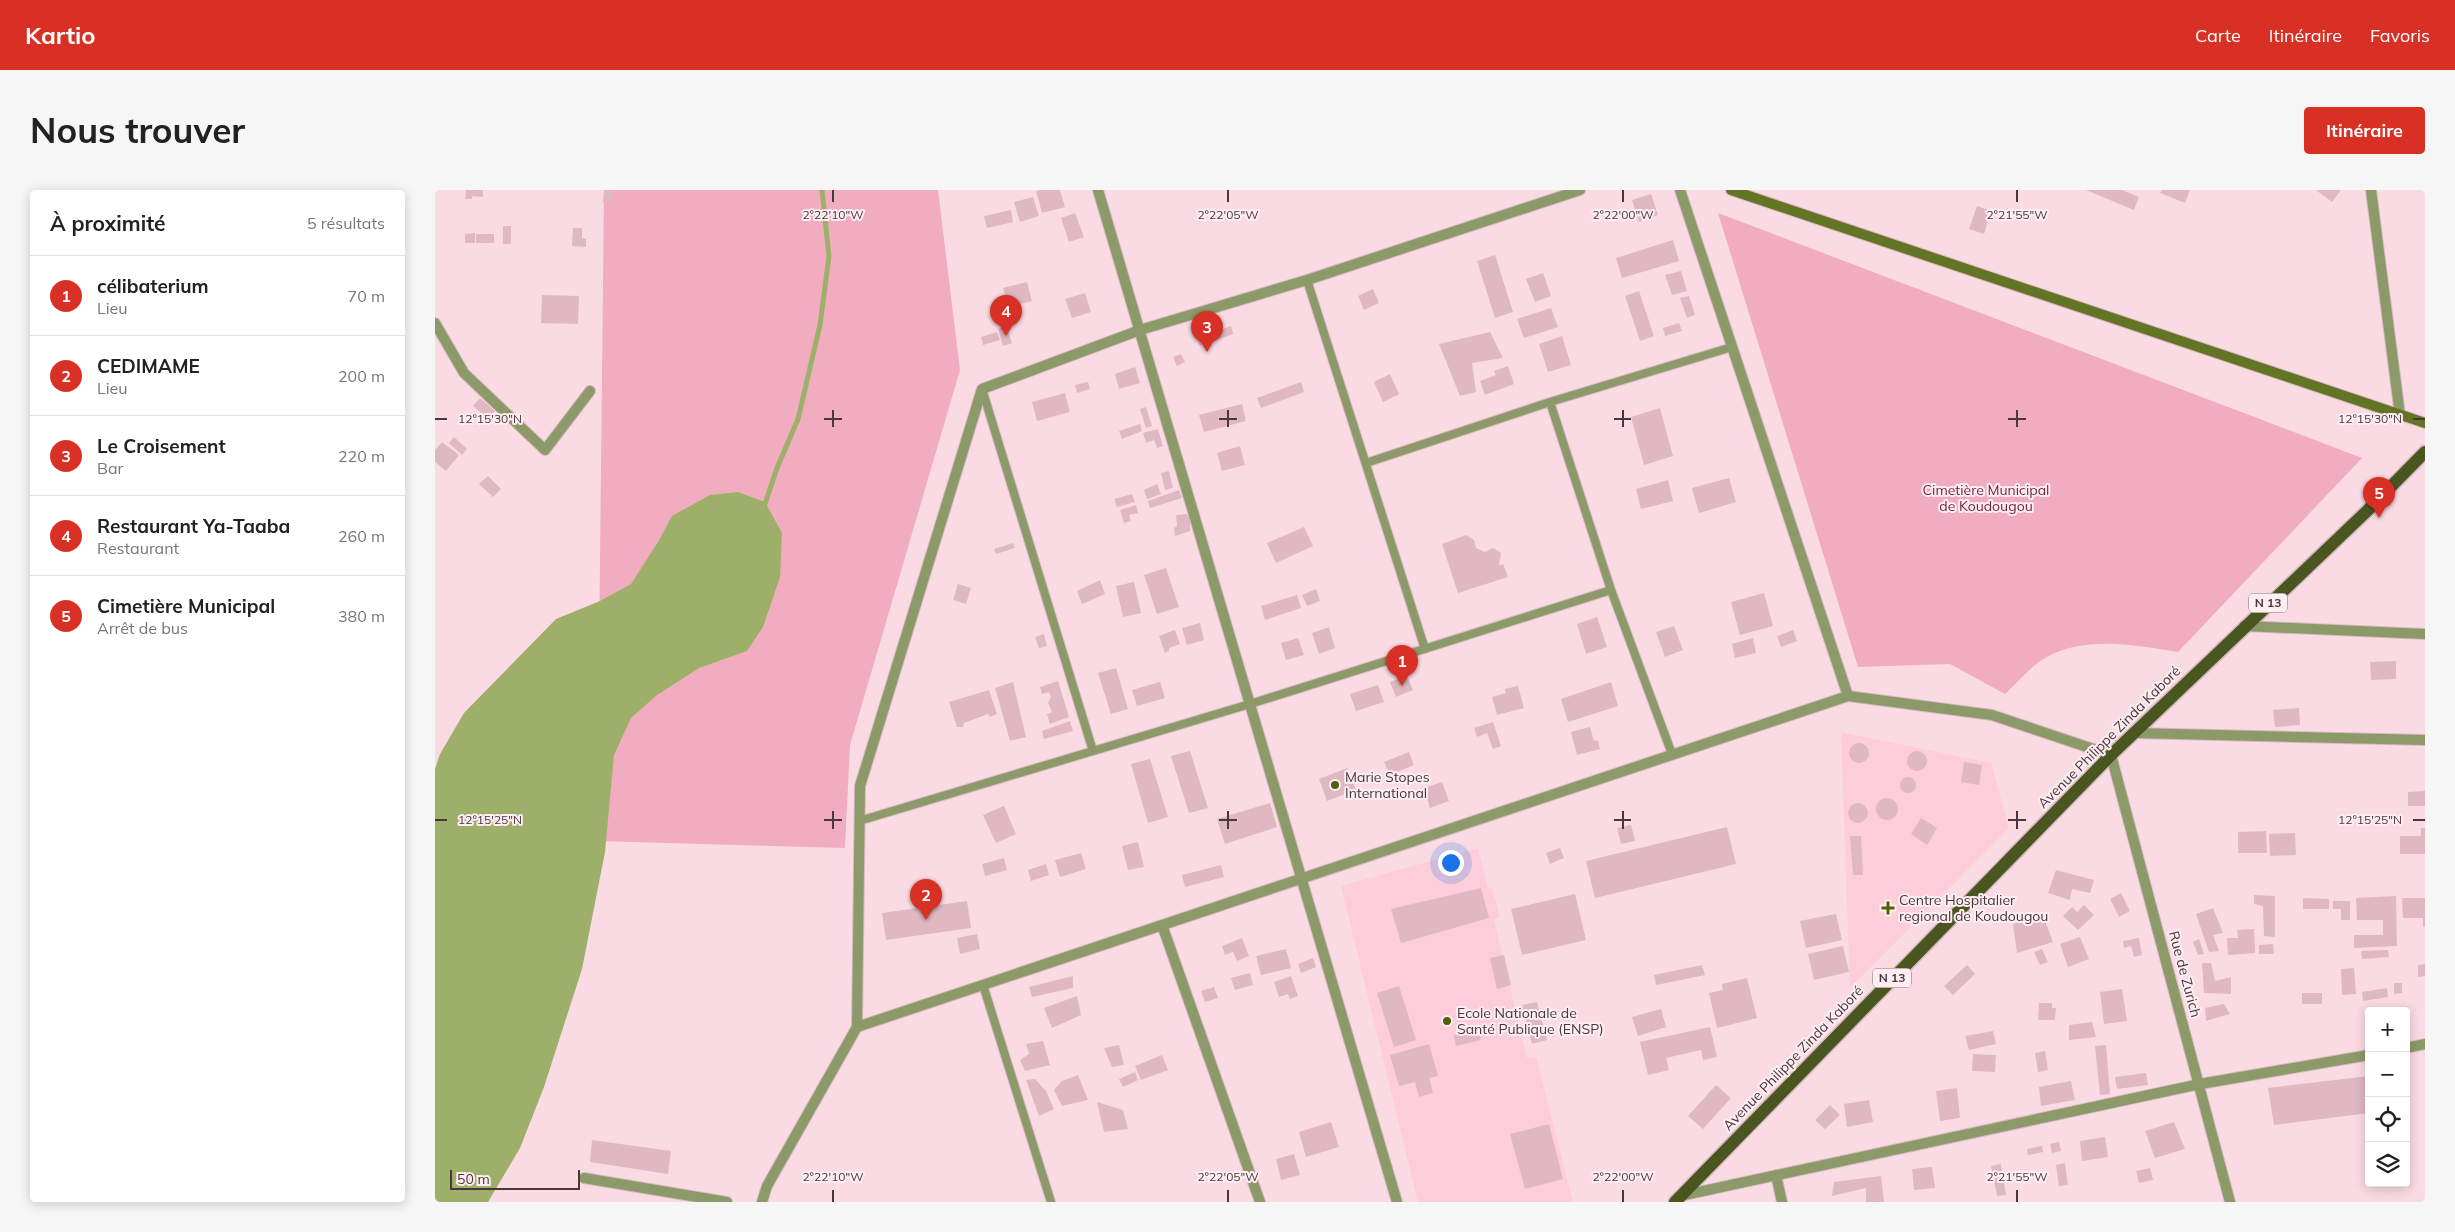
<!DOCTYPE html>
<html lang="fr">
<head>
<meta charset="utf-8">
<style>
  body { margin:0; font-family:Mulish,sans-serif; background:#f6f6f6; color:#222 }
  .controls { position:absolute; right:15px; bottom:15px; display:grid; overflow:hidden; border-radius:5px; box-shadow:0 2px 12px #0003 }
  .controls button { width:45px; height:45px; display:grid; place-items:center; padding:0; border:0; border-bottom:1px solid #e0e0e0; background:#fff; color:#222; font:25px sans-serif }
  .scale { position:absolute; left:15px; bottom:12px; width:130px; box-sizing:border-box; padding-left:5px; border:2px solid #47373b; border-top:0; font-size:14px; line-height:18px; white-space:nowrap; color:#47373b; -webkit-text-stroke:4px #feedf1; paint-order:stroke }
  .you { position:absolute; left:1015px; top:672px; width:18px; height:18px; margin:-12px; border:4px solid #fff; border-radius:50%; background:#1a73e8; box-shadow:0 0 0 8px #1a73e833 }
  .badge { display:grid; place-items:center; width:32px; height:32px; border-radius:50%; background:#d93025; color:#fff; font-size:16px; font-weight:700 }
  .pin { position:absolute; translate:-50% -41px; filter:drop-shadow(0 1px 2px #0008) }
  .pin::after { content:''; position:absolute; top:26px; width:18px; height:15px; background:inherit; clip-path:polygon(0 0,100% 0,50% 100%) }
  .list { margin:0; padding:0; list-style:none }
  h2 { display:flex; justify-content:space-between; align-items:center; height:65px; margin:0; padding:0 20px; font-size:21px }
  h2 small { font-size:16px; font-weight:400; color:#767676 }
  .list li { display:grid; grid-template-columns:32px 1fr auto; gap:15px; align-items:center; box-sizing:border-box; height:80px; padding:0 20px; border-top:1px solid #e0e0e0 }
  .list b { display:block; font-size:19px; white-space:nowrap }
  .list p { margin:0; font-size:16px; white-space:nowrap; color:#767676 }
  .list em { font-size:16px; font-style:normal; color:#767676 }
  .icon { flex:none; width:28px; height:28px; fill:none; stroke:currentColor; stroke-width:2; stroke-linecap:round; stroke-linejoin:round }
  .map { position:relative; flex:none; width:1990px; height:1012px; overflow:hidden; border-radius:5px }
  header { display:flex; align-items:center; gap:30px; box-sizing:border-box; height:70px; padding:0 25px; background:#d93025; color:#fff }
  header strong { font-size:24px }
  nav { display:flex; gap:28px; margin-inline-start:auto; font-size:18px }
  .intro { display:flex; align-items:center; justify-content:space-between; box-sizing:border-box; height:120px; padding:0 30px }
  h1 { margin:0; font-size:35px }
  .button { padding:12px 22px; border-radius:5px; background:#d93025; color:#fff; font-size:18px; font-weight:700 }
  main { display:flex; gap:30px; padding:0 30px }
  aside { flex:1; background:#fff; border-radius:5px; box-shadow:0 2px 12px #0003 }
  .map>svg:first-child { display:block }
  .built { fill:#fdcdda }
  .green { fill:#f1acc0 }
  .water { fill:#9daf69 }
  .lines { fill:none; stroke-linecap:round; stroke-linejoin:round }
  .stream { stroke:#9daf69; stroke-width:5 }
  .building { fill:#dfb8c2 }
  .lane-casing { stroke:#d7bac1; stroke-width:10 }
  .street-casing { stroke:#d7bac1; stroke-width:12 }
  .secondary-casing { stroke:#d7bac1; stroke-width:12 }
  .primary-casing { stroke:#d7bac1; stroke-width:15 }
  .lane { stroke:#8c9968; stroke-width:8 }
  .street { stroke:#8c9968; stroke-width:10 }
  .secondary { stroke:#637424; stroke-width:10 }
  .primary { stroke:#49561f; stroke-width:12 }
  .ticks { fill:none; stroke:#47373b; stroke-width:2 }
  .poi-dot { fill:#506105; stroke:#feedf1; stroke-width:2 }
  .labels { text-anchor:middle; stroke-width:4; stroke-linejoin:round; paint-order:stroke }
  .shield { fill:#feedf1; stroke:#7e6e72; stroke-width:1 }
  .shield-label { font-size:12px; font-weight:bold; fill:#47373b }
  .park-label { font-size:14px; fill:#792043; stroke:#feedf1 }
  .street-label { font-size:14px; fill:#47373b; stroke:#feedf1 }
  .poi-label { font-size:14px; fill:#47373b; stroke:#feedf1; text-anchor:start }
  .ticks-label { font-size:12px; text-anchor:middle; fill:#47373b; stroke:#feedf1; stroke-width:4; stroke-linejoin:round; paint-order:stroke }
</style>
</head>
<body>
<header>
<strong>Kartio</strong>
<nav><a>Carte</a><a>Itinéraire</a><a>Favoris</a></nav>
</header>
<div class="intro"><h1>Nous trouver</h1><a class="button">Itinéraire</a></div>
<main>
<aside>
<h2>À proximité<small>5 résultats</small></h2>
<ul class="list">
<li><span class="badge">1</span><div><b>célibaterium</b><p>Lieu</p></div><em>70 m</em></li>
<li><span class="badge">2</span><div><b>CEDIMAME</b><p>Lieu</p></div><em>200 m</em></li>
<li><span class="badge">3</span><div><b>Le Croisement</b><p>Bar</p></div><em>220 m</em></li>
<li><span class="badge">4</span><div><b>Restaurant Ya-Taaba</b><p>Restaurant</p></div><em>260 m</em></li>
<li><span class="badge">5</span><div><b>Cimetière Municipal</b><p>Arrêt de bus</p></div><em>380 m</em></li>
</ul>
</aside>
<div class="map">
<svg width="1990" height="1012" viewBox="0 0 1990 1012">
  <rect width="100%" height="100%" fill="#fbdbe3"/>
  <!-- built -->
  <path class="built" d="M1406 542 1556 573 1574 638 1415 798Z
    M1043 658 1053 699 1057 698 1065 727 1059 730 1092 868 1101 867 1138 1012H983L906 696Z"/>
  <!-- green -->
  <path class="green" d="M169 0H503L525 180 415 555 410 658 162 651Z
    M1283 23 1927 268 1743 462C1700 455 1650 445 1610 468 1596 476 1582 493 1570 504L1515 474 1423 477Z"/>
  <!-- water -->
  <path class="water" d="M303 302 330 312 347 343 345 387 328 437 312 461 264 478 222 505 196 528 179 565 170 662 147 779 109 897 85 958 53 1012H0V579L5 564 29 523 121 429 165 411 196 394 223 352 237 326 275 305Z"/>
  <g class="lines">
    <!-- stream -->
    <path class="stream" d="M329 317 342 278 363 229 385 135 394 66 387 0"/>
  </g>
  <!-- building -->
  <path class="building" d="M31 0H48V7L37 6V9H30Z
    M605 0H625L630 17 607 23 601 1Z
    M1651 0H1687L1704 7 1699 20Z
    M1727 0H1755L1750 13 1725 3Z
    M1881 0H1906L1897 12Z
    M169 1H177V12H168Z
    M1216 4 1223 25 1204 32 1197 10Z
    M598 7 604 26 585 32 579 12Z
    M1542 16 1556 21 1549 44 1534 39Z
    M576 20 578 32 552 38 549 26Z
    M640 23 649 47 634 52 626 28Z
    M68 36H76V54H68Z
    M138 38H147V48L151 49V57L137 56Z
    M40 43V53H30V44Z
    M41 44H59V53H41Z
    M1238 50 1244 71 1187 88 1181 68Z
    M1060 65 1078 122 1060 128 1042 71Z
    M1246 81 1252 101 1237 105 1230 85Z
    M1108 83 1116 106 1100 112 1091 89Z
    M592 92 597 111 573 117 568 98Z
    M938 99 944 113 929 120 923 106Z
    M1204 101 1219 146 1205 151 1190 106Z
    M650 103 656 122 637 128 630 109Z
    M107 105 144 106 143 134 106 133Z
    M1254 106 1260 125 1252 128 1245 108Z
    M1116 118 1123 137 1089 148 1082 129Z
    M1244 133 1247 141 1230 146 1228 138Z
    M571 136 577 153 568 156 563 139Z
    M796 136 798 144 765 156 762 149Z
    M562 142 565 150 548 155 546 147Z
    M1055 142 1068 168 1037 173 1041 202 1025 206 1004 154Z
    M1127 146 1136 175 1113 182 1104 154Z
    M746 164 750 172 742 176 738 167Z
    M1073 176 1079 194 1050 205 1045 191 1061 185 1059 181Z
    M700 177 705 193 684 199 680 184Z
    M955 184 964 204 948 212 939 192Z
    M653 192 655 199 642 203 640 195Z
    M866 192 869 202 826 218 822 208Z
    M630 203 635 222 602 231 597 212Z
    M45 208 60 221 53 229 38 216Z
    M807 214 811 231 769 242 764 225Z
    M711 217 717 236 711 238 705 219Z
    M1225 218 1238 266 1209 275 1196 227Z
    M705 234 707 241 687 249 684 241Z
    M723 239 728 256 722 258 719 250 711 253 708 243Z
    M19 247 32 259 27 265 14 253Z
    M7 252 24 265 11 281 0 272V260Z
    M805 256 810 275 787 281 782 263Z
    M734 281 738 298 730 300 726 283Z
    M53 286 66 299 58 307 44 294Z
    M1294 288 1301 312 1264 323 1257 298Z
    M1233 290 1238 311 1206 319 1201 299Z
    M722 294 726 304 712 309 709 300Z
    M744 300 747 308 715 318 713 311Z
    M697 304 700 312 682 317 679 309Z
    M701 315 703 323 694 325 696 331 689 333 685 320Z
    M752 324 755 330V341L740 346 739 338 742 336 741 325Z
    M869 337 878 356 841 373 832 353Z
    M1031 345 1039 350 1041 358 1050 362 1058 358 1066 363 1064 375 1068 374 1073 387 1023 403 1007 354Z
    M578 353 580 358 561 364 559 359Z
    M731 378 744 417 722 424 709 385Z
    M665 390 670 404 647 414 642 401Z
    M699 392 706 423 688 427 681 396Z
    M523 394 536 398 531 414 518 410Z
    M881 399 885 411 872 416 867 405Z
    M1329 403 1338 436 1305 445 1296 412Z
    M862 405 866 418 830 430 826 416Z
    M1162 427 1172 457 1151 464 1142 434Z
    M765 433 769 450 752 455 747 438Z
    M1239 436 1248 460 1230 467 1221 442Z
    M894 437 900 458 884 464 877 443Z
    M740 440 745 454 734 458V461L730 463 724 446Z
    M1358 440 1362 451 1346 457 1342 446Z
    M609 444 612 456 604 458 600 447Z
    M863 448 869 465 851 470 846 453Z
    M1318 448 1321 463 1300 468 1297 454Z
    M1961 471V489L1936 490 1935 472Z
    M681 478 693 519 676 524 663 483Z
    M972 486 978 500 961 507 955 492Z
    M623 491 634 527 615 534 612 524 617 522 613 513 616 507 614 502 607 504 605 497Z
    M578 492 591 547 575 551 560 498Z
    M725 492 730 508 702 516 697 500Z
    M1176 492 1183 516 1133 532 1126 509Z
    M943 495 949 512 921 521 915 504Z
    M1083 496 1089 518 1062 525 1057 507 1071 503 1070 499Z
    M554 500 562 524 555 527 553 524 529 533 528 537H522L514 512Z
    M1864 518 1865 535 1840 537 1838 520Z
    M635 531 638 541 609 549 607 541Z
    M1058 532 1066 556 1058 559 1052 543 1042 547 1039 538Z
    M1155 537 1159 551 1163 550 1165 559 1142 565 1136 542Z
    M1414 563a10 10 0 1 1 20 0a10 10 0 1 1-20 0Z
    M755 561 773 618 754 623 736 566Z
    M1472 571a10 10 0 1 1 20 0a10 10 0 1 1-20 0Z
    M974 562 979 575 955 585 949 572Z
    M715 569 733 627 713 633 696 574Z
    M1529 572 1547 575 1544 595 1526 592Z
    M912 578 921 600 892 611 884 589Z
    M1465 595a8 8 0 1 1 16 0a8 8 0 1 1-16 0Z
    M1007 592 1014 611 995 618 989 598Z
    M1990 601V616H1973V602Z
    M1441 619a11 11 0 1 1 22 0a11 11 0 1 1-22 0Z
    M835 613 842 637 790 654 782 629Z
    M1413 623a10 10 0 1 1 20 0a10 10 0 1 1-20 0Z
    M569 616 581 644 561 653 548 625Z
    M1486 628 1502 638 1492 655 1476 644Z
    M1196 635 1200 651 1186 654 1182 638Z
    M1292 637 1301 674 1160 708 1151 671Z
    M1986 638H1990V664H1965V646H1986Z
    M1831 641 1832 663H1803V642Z
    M1860 643 1861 665 1835 666 1834 644Z
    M1415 646H1426L1428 685H1418Z
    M703 652 709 677 693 680 687 656Z
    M1125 658 1129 668 1115 674 1111 663Z
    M646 663 651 679 625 687 620 670Z
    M569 668 572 680 550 686 547 674Z
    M611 674 614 685 596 691 593 680Z
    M786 675 789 687 750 697 747 685Z
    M1621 680 1659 690 1655 703 1637 699 1635 710 1613 703Z
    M1046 698 1054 728 966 753 956 719Z
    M1686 703 1695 721 1684 727 1675 709Z
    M1140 704 1151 750 1087 765 1076 719Z
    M1819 705 1840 706V747L1829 746 1828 716 1819 714Z
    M1961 706 1962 756 1919 758V745H1948V730H1922L1921 708Z
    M1868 708 1894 709V719H1868Z
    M1967 708H1990V737H1988V728H1968Z
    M532 711 536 738 451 750 447 723Z
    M1898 711H1915V730H1906V719H1898Z
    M1649 715 1659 725 1643 740 1628 726 1637 717 1642 722Z
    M1778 718 1788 743 1778 745 1784 761 1774 762 1761 724Z
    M1401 724 1407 750 1371 758 1365 731Z
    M1608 725 1618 752 1582 763 1578 734Z
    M1819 739 1820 763 1793 765 1792 748H1803L1802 740Z
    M542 744 545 759 525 764 522 748Z
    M1645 747 1654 769 1633 777 1625 754Z
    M807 748 814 766 802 771 798 762 790 765 787 756Z
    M1704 748 1707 765 1699 767 1696 756 1689 758 1688 751Z
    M1764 749 1769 764 1763 765 1758 752Z
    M1838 754 1839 764H1824V755Z
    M1408 756 1414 782 1379 790 1373 764Z
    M851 759 856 778 826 785 821 766Z
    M1607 759 1613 772 1605 775 1599 762Z
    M1953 760 1954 767 1927 769 1926 761Z
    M1069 765 1076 795 1062 799 1055 768Z
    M878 768 881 777 866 783 863 774Z
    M1767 773H1776L1780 791 1796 787V804L1769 803Z
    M1990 774V786L1983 787V775Z
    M1267 775 1270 785 1221 795 1219 785Z
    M1532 775 1540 784 1518 805 1509 796Z
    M1919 778 1921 804 1907 805 1906 779Z
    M815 783 818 795 800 800 796 788Z
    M638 786V798L597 807 594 797Z
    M856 786 863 806 855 809 853 804 844 807 839 792Z
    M1312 788 1322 828 1282 838 1274 803 1288 800 1287 794Z
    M1959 793H1967V803L1959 804Z
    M964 796 981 850 959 857 942 803Z
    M779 797 783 808 770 812 766 801Z
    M1952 798 1953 807 1928 811 1927 802Z
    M1687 799 1692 831 1669 834 1665 802Z
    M1867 803H1887V814H1867Z
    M642 806 646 825 617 838 609 818Z
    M1102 812 1112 850 1097 854 1087 815Z
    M1604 813H1617V818H1621L1620 830H1603Z
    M1789 814 1795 824 1771 831 1770 818Z
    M1226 819 1231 837 1203 846 1197 827Z
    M1657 832 1661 847 1634 850V835Z
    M1275 837 1282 867 1268 870 1266 860 1231 868 1234 880 1213 885 1205 852Z
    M1043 839 1046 850 1021 856 1019 845Z
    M1558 841 1561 854 1534 860 1530 846Z
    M608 851 615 875 590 881 585 870 594 864 591 854Z
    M994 854 1003 886 994 888 998 903 984 907 980 892 964 896 955 865Z
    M684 855 689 875 677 877 669 858Z
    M1671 855 1675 904 1665 905 1660 856Z
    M1610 861 1613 880 1603 882 1600 863Z
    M1538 864 1561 865 1560 882 1537 881Z
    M727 865 733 880 706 890 700 876Z
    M700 882 703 890 688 897 684 889Z
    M1711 883 1713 895 1682 899 1680 887Z
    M643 885 653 910 627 916 619 900 627 891Z
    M1934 886V923L1839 935 1833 898Z
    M600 889 611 901 619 919 604 926 591 890Z
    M1636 891 1640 910 1606 916 1604 897Z
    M1281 895 1296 908 1268 939 1253 926Z
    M1522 898 1525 928 1505 931 1501 901Z
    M1434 910 1438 932 1412 937 1409 914Z
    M662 912 688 920 693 939 669 942Z
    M1395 915 1405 925 1390 939 1380 930Z
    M896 932 904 957 871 967 864 942Z
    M1739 932 1750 959 1720 968 1710 941Z
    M1114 934 1128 989 1090 999 1075 944Z
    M1670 947 1673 967 1647 971 1645 951Z
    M157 950 236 961 233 984 155 972Z
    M1624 952 1626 961 1617 963 1615 954Z
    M1607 956 1608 962 1593 965 1592 959Z
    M859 964 865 985 846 990 841 969Z
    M1630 973 1633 995 1624 996 1621 975Z
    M1566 974 1571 1005 1562 1006 1556 976Z
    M1497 977 1500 998 1479 1000 1477 979Z
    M1715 978 1718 990 1704 993 1701 981Z
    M1446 986 1449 1012H1431V998L1397 1006 1399 992Z"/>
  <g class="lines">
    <!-- lane casing -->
    <g class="lane-casing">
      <path id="lane" d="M872 90 990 459
        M547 199 658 561
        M1115 212 1176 400 1237 564
        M931 273 1115 212 1297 157
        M424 631 815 514 1176 400
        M548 795 616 1012"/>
    </g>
    <!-- street casing -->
    <g class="street-casing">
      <path id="street" d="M663 0 962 1012
        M1245 0 1413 506
        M1936 0 1965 225
        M0 133 29 183 110 260 155 201
        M1809 436 1990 444
        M1698 543 1990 550
        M727 735 825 1012
        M422 837 1413 506 1557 525 1676 565 1795 1012
        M1971 858 1990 854
        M1341 985 1347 1012
        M149 988 292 1012
        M1245 1006 1765 894 1934 865
        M327 1012 332 996 422 837 425 596 547 199 705 140 872 90 1145 0"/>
    </g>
    <!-- secondary casing -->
    <g class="secondary-casing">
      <path id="secondary" d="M1296 0 1990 233"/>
    </g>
    <!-- primary casing -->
    <g class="primary-casing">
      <path id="primary" d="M1240 1012 1676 565 1932 321 1990 262"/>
    </g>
    <!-- lane -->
    <use href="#lane" class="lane"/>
    <!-- street -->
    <use href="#street" class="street"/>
    <!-- secondary -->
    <use href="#secondary" class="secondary"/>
    <!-- primary -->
    <use href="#primary" class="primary"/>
  </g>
  <!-- ticks -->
  <path class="ticks" d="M398 0V12M793 0V12M1188 0V12M1582 0V12M398 220V237M793 220V237M1188 220V237M1582 220V237M0 229H12M389 229H407M784 229H802M1179 229H1196M1573 229H1591M1978 229H1990M398 621V639M793 621V639M1188 621V639M1582 621V639M0 630H12M389 630H407M784 630H802M1179 630H1196M1573 630H1591M1978 630H1990M398 1000V1012M793 1000V1012M1188 1000V1012M1582 1000V1012"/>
  <!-- markers -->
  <g class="poi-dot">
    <circle cx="900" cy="595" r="5"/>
    <path d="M1450.5 710.5h5v5h5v5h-5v5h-5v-5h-5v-5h5z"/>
    <circle cx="1012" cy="831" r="5"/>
  </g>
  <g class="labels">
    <!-- shield labels -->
    <g class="shield">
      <rect x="1814" y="403.5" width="38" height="19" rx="4"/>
      <rect x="1438" y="778.5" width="38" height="19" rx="4"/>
    </g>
    <g class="shield-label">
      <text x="1833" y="417">N 13</text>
      <text x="1457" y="792">N 13</text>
    </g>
    <!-- park labels -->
    <g class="park-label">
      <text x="1551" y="305">Cimetière Municipal<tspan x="1551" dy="16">de Koudougou</tspan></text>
    </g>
    <!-- street labels -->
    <g class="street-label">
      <text transform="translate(1674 547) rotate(-45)" y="5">Avenue Philippe Zinda Kaboré</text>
      <text transform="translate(1750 784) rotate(75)" y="5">Rue de Zurich</text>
      <text transform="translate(1358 868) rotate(-46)" y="5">Avenue Philippe Zinda Kaboré</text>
    </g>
    <!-- poi labels -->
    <g class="poi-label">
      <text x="910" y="592">Marie Stopes<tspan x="910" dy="16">International</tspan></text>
      <text x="1464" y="715">Centre Hospitalier<tspan x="1464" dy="16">regional de Koudougou</tspan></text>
      <text x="1022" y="828">Ecole Nationale de<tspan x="1022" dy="16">Santé Publique (ENSP)</tspan></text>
    </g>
  </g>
  <g class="ticks-label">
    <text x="398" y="29">2°22'10"W</text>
    <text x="793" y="29">2°22'05"W</text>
    <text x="1188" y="29">2°22'00"W</text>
    <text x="1582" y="29">2°21'55"W</text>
    <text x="55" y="233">12°15'30"N</text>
    <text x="1935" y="233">12°15'30"N</text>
    <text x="55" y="634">12°15'25"N</text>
    <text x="1935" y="634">12°15'25"N</text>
    <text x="398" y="991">2°22'10"W</text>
    <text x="793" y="991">2°22'05"W</text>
    <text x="1188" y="991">2°22'00"W</text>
    <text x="1582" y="991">2°21'55"W</text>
  </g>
</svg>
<div class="controls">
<button>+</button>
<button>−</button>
<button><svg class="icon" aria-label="locate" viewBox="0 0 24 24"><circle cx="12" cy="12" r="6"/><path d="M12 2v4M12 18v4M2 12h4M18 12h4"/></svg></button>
<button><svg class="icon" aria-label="layers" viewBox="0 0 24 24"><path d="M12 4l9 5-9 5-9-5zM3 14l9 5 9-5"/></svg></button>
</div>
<div class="scale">50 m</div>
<div class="you"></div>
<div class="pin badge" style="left:967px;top:496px">1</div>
<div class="pin badge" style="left:491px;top:730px">2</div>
<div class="pin badge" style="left:772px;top:162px">3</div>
<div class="pin badge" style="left:571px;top:146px">4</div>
<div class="pin badge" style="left:1944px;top:328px">5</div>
</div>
</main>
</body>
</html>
